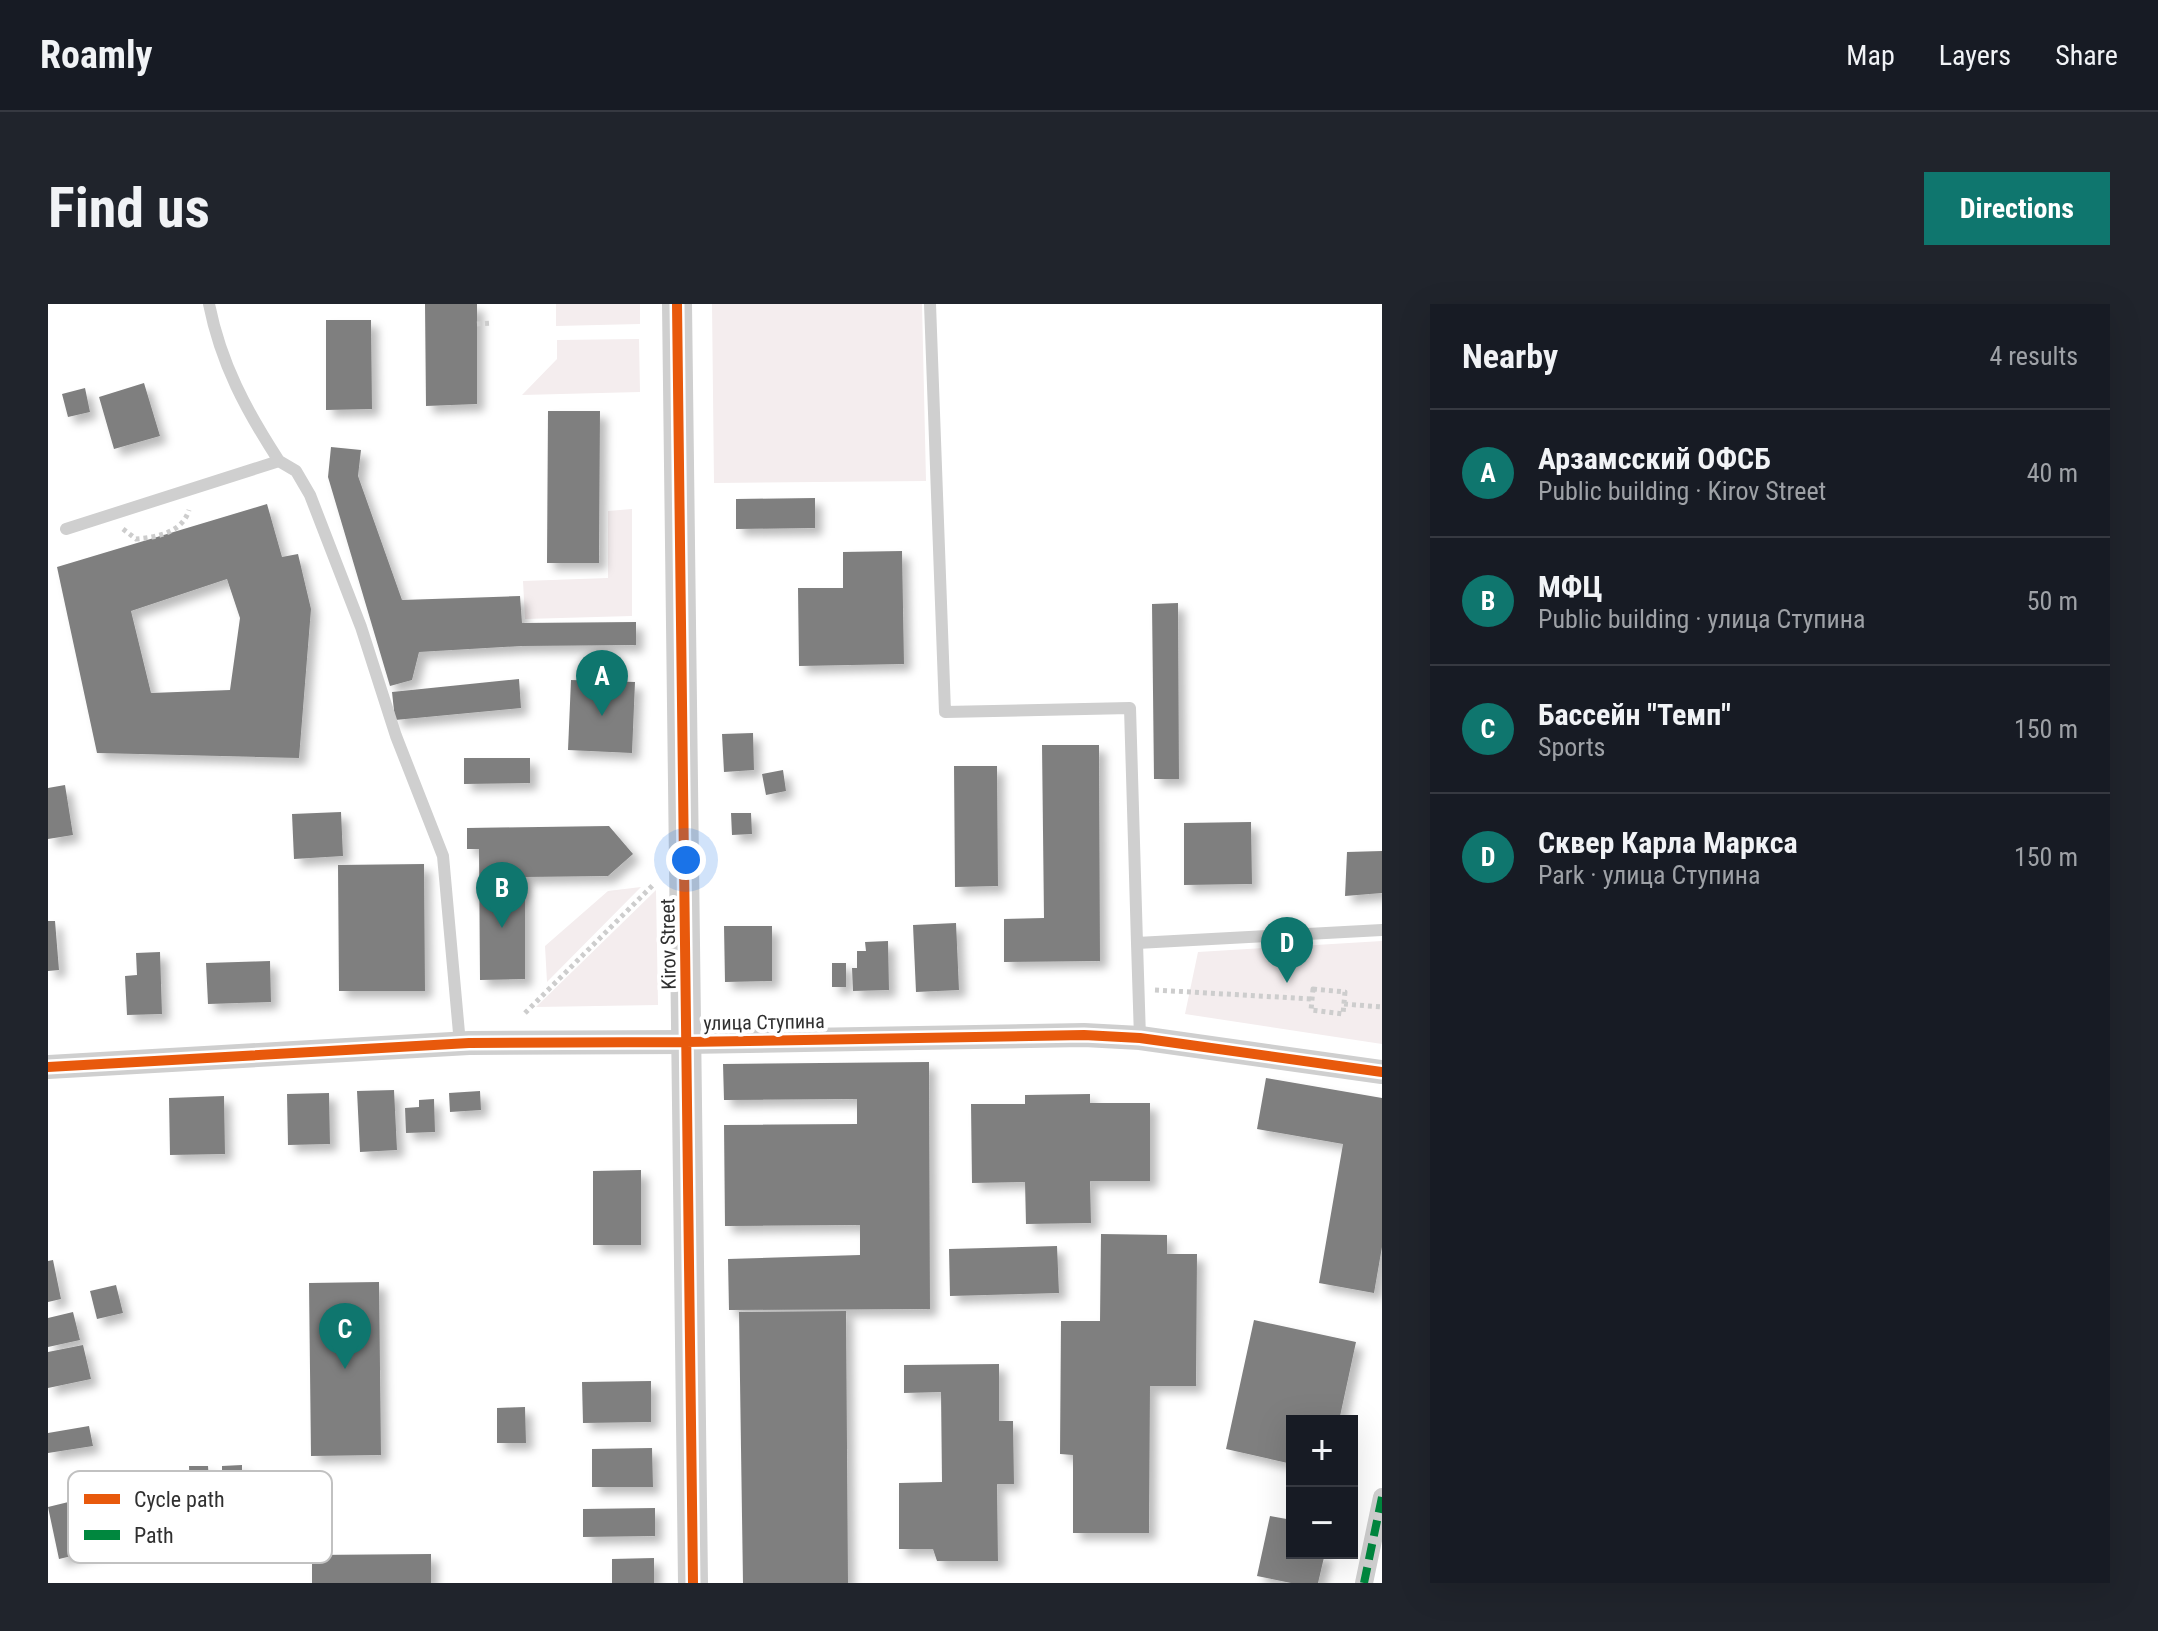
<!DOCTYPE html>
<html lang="en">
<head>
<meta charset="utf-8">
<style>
  body { margin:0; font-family:"Roboto Condensed",sans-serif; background:#20242c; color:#f1f3f6 }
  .controls { position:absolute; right:24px; bottom:24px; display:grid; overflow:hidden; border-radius:0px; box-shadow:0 8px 32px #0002 }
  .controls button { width:72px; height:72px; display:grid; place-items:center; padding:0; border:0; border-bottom:2px solid #363941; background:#171b24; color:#f1f3f6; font:40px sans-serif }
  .you { position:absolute; left:638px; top:556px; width:28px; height:28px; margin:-20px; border:6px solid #fff; border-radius:50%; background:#1a73e8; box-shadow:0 0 0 12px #1a73e833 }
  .badge { display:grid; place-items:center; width:52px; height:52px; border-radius:50%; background:#0f766e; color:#fff; font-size:26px; font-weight:700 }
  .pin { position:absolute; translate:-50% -66px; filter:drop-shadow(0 2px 4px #0008) }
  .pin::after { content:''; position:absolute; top:42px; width:28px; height:24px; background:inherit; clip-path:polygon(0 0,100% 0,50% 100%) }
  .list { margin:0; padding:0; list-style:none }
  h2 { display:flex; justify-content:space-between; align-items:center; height:104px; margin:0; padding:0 32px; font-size:34px }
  h2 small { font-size:26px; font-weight:400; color:#9ea1a6 }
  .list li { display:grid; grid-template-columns:52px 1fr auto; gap:24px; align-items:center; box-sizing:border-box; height:128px; padding:0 32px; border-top:2px solid #363941 }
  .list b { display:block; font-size:30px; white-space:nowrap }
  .list p { margin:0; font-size:26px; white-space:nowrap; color:#9ea1a6 }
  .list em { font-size:26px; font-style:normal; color:#9ea1a6 }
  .map { position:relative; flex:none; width:1334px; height:1279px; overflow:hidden; border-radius:0px }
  header { display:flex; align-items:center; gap:48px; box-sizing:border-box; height:112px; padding:0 40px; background:#171b24; border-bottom:2px solid #363941 }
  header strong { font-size:38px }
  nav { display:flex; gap:44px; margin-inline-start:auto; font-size:28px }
  .intro { display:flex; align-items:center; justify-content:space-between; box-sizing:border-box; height:192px; padding:0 48px }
  h1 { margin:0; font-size:56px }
  .button { padding:20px 36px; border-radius:0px; background:#0f766e; color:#fff; font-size:28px; font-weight:700 }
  main { display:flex; gap:48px; padding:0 48px }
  aside { flex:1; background:#171b24; border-radius:0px; box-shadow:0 8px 32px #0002 }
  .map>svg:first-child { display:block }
  .green { fill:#f4edee }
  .building { fill:#7f7f7f; fill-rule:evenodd; filter:url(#shadow) }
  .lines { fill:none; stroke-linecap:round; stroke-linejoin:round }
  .path { stroke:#cdcdcd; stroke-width:5; stroke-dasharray:4 4; stroke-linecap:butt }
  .service { stroke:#cfcfcf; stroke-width:12 }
  .pedestrian { stroke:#cfcfcf; stroke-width:18 }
  .minor { stroke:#cfcfcf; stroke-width:24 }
  .tertiary { stroke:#cfcfcf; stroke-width:30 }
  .quiet { stroke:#00873e; stroke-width:8; stroke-dasharray:16 8; stroke-linecap:butt }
  .cycleway-casing { stroke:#fff; stroke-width:15 }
  .cycleway { stroke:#e8590c; stroke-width:10 }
  .labels { text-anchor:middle; stroke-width:8; stroke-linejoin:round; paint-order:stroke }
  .street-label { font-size:20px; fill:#303030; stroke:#fff }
  .key { fill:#fff; stroke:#c1c1c1; stroke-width:2 }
  .key-label { font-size:22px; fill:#303030 }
</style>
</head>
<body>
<header>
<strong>Roamly</strong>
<nav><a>Map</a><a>Layers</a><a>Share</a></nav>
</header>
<div class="intro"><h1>Find us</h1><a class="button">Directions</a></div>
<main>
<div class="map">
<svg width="1334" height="1279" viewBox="0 0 1334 1279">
  <defs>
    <filter id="shadow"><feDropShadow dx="7" dy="7" stdDeviation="4" flood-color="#0004"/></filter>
  </defs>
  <rect width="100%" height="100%" fill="#fff"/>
  <!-- green -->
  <path class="green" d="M508 0H592V20L508 22Z
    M664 0H874L878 177 666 179Z
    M591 35 592 88 474 91 509 55V36Z
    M584 205V312L477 315 475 277 560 274V207Z
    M593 583 499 678 497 642 560 587Z
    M608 586 610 701 488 703Z
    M1334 637V740L1137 710 1150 648Z"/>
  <!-- building -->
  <path class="building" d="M377 0H429V100L378 102Z
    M278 16H323L324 105 278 106Z
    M96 79 112 132 66 145 51 93Z
    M37 84 42 108 20 113 14 90Z
    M500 107H552L551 259H499Z
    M283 143 313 146 310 172 354 296 472 292 474 319 588 318V341L474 342 371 348 364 376 342 382 280 173Z
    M767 194V224L688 225V195Z
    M219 200 234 253 250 250 263 305 251 454 49 449 9 263ZM179 275 192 314 182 386 103 389 83 307Z
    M854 247 856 360 751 362 750 284H795V248Z
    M1130 299 1131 475H1106L1104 300Z
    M471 375 473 404 347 416 344 388Z
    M523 376 587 378 584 449 520 446Z
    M705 429 706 466 676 468 674 430Z
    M994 441H1051L1052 657 956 658V615L996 614Z
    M416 454H482V479L416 480Z
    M906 462H949L950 582 907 583Z
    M735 466 738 487 718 491 714 470Z
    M17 481 25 531 0 535V484Z
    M293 508 295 552 246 555 244 510Z
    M683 509H703L704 530 684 531Z
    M1203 518 1204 580 1136 581V519Z
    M561 522 585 550 560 572 477 573V675L432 676 431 545H419V524Z
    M1334 547V589L1297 592 1299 548Z
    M376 560 377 687H291L290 561Z
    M0 617H7L11 666 0 667Z
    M908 619 911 686 868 688 865 621Z
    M676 622H724V677L677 678Z
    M840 637 841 686 805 687 804 664H809V647H818L817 638Z
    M112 648 114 710 79 711 77 672 89 671 88 649Z
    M222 657 223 698 160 700 158 659Z
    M784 659H798V683H784Z
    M881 758 882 1005 681 1006 680 955 812 951V921L677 922 676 821 809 820V795L676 796 675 760Z
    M1218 774 1334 794V943L1326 989 1271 979 1295 840 1209 825Z
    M346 786 349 846 312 848 309 787Z
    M432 787 433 806 402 808 401 789Z
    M281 789 282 840 240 841 239 790Z
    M1042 790V799H1102V877H1042L1043 919 978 920 977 878 924 879 923 800H977V791Z
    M176 792 177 850 122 851 121 794Z
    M386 795 387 828 358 829 357 804 371 803V796Z
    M593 866V941H545V867Z
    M1053 930 1119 931V950H1149L1148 1082H1102L1101 1229H1025V1151L1012 1150 1013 1017H1052Z
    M1009 942 1011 989 902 992 901 945Z
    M5 956 13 995 0 998V957Z
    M331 978 333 1151 263 1152 261 979Z
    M68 981 75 1009 49 1015 42 987Z
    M798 1007 800 1279H695L691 1008Z
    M25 1008 32 1036 0 1043V1014Z
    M1206 1016 1308 1038 1291 1117H1244V1160L1178 1145Z
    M35 1041 43 1075 0 1084V1048Z
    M951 1060V1117H965L966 1180H949L950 1257H889L885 1245H851V1179L894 1178 893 1088 856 1089V1061Z
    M603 1077V1118L535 1119 534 1078Z
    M477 1103 478 1139H449V1104Z
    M41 1122 45 1142 0 1149V1129Z
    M604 1144 605 1183H544V1145Z
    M194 1161V1176L174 1177V1162Z
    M141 1162H160L162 1190 142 1191Z
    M49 1191 62 1243 11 1255 0 1203Z
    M607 1204V1232L535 1233V1205Z
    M1222 1212 1244 1216V1249H1277L1270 1279H1243L1209 1272Z
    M383 1250V1279H264V1251Z
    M606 1254V1279H564V1255Z"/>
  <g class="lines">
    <!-- path -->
    <path class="path" d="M429 20 445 19
      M75 225 88 235C109 233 134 229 141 206
      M1265 685 1297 688 1295 710 1263 706Z
      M1107 686 1264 695
      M1296 700 1334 703
      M477 709 607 579"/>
    <!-- service -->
    <path class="service" d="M882 0 897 408 1082 404 1089 639
      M231 157 248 167 262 191 313 323 348 432 395 552 412 740
      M18 225 231 157C198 106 173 60 161 0
      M1092 734 1089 639 1334 626"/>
    <!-- pedestrian -->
    <path class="pedestrian" d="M1316 1279 1334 1193"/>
    <!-- minor -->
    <path class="minor" d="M0 763 421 739 638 738 1036 731 1092 734 1334 768"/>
    <!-- tertiary -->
    <path class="tertiary" d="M629 0 645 1279"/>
    <!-- quiet -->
    <path class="quiet" d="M1316 1279 1334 1193"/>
    <!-- cycleway casing -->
    <g class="cycleway-casing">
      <path id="cycleway" d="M629 0 645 1279
        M0 763 421 739 638 738 1036 731 1092 734 1334 768"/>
    </g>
    <!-- cycleway -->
    <use href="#cycleway" class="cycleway"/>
  </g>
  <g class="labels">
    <!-- street labels -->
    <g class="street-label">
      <text transform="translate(620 640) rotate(-91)" y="7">Kirov Street</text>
      <text transform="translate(716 718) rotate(-1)" y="7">улица Ступина</text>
    </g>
  </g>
  <!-- legend -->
  <rect x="20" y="1167" width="264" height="92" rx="12" class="key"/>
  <rect x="36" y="1190" width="36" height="10" fill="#e8590c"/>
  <rect x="36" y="1226" width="36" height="10" fill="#00873e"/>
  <g class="key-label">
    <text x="86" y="1203">Cycle path</text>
    <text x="86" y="1239">Path</text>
  </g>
</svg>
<div class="controls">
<button>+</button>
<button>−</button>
</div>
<div class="you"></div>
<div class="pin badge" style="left:554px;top:412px">A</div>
<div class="pin badge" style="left:454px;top:624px">B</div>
<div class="pin badge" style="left:297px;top:1065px">C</div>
<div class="pin badge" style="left:1239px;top:679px">D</div>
</div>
<aside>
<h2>Nearby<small>4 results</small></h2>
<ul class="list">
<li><span class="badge">A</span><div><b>Арзамсский ОФСБ</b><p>Public building · Kirov Street</p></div><em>40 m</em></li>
<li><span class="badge">B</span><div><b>МФЦ</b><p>Public building · улица Ступина</p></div><em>50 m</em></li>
<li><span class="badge">C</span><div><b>Бассейн &quot;Темп&quot;</b><p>Sports</p></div><em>150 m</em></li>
<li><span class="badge">D</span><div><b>Сквер Карла Маркса</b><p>Park · улица Ступина</p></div><em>150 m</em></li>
</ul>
</aside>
</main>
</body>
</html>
